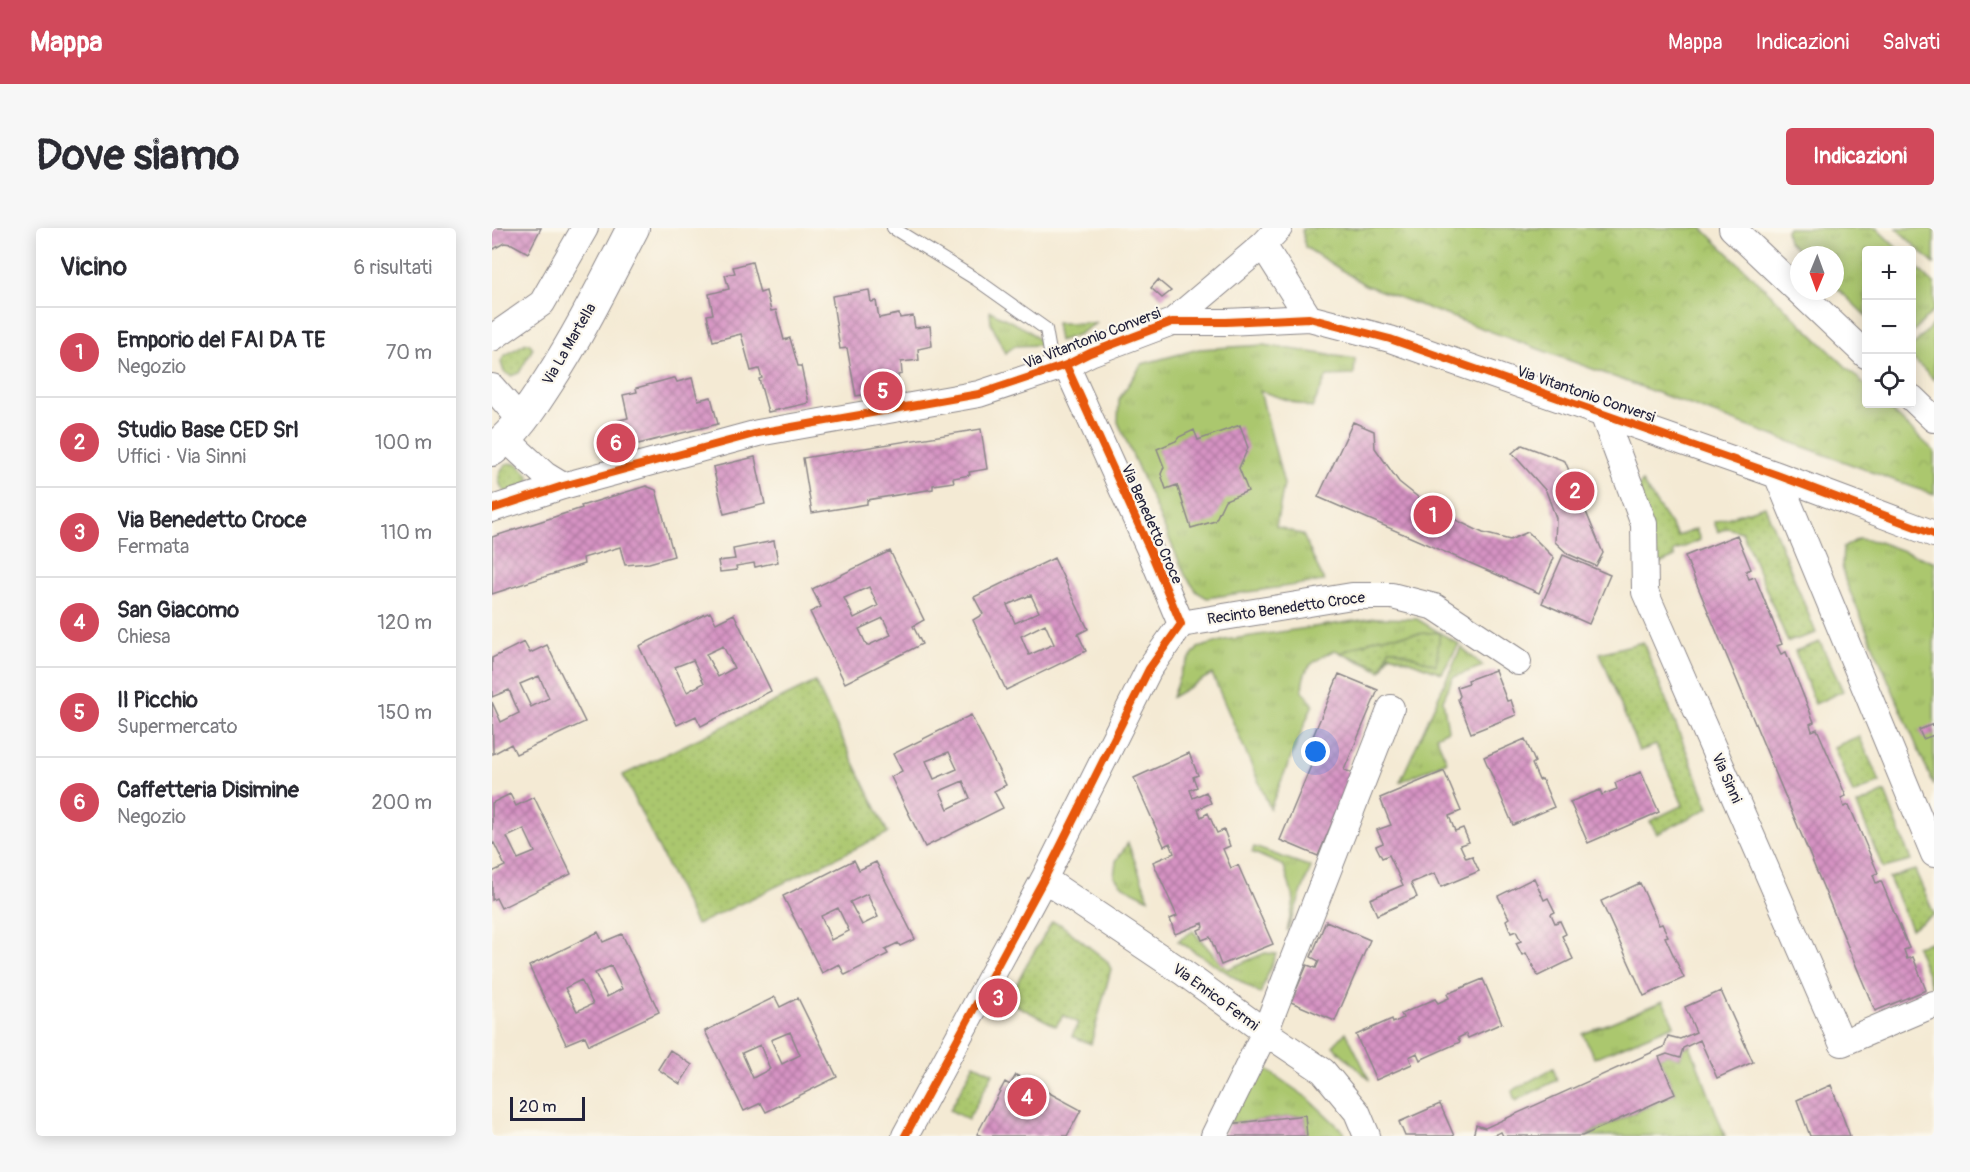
<!DOCTYPE html>
<html lang="it">
<head>
<meta charset="utf-8">
<style>
  body { margin:0; font-family:Pangolin,sans-serif; background:#f7f7f7; color:#2b2b33 }
  .controls { position:absolute; right:18px; top:18px; display:grid; overflow:hidden; border-radius:6px; box-shadow:0 3px 15px #0003 }
  .controls button { width:54px; height:54px; display:grid; place-items:center; padding:0; border:0; border-bottom:2px solid #e1e1e2; background:#fff; color:#2b2b33; font:30px sans-serif }
  .compass { position:absolute; left:1298px; top:18px; width:54px; height:54px; border-radius:50%; background:#fff; box-shadow:0 3px 15px #0003; rotate:181deg }
  .scale { position:absolute; left:18px; bottom:15px; width:75px; box-sizing:border-box; padding-left:6px; border:3px solid #22223b; border-top:0; font-size:16px; line-height:21px; white-space:nowrap; color:#22223b; -webkit-text-stroke:4px #fbf7ec; paint-order:stroke }
  .you { position:absolute; left:824px; top:524px; width:21px; height:21px; margin:-15px; border:4px solid #fff; border-radius:50%; background:#1a73e8; box-shadow:0 0 0 9px #1a73e833 }
  .badge { display:grid; place-items:center; width:39px; height:39px; border-radius:50%; background:#d1495b; color:#fff; font-size:20px; font-weight:700 }
  .pin { position:absolute; translate:-50% -50%; border:3px solid #fff; box-shadow:0 2px 6px #0006 }
  .list { margin:0; padding:0; list-style:none }
  h2 { display:flex; justify-content:space-between; align-items:center; height:78px; margin:0; padding:0 24px; font-size:26px }
  h2 small { font-size:20px; font-weight:400; color:#7c7c81 }
  .list li { display:grid; grid-template-columns:39px 1fr auto; gap:18px; align-items:center; box-sizing:border-box; height:90px; padding:0 24px; border-top:2px solid #e1e1e2 }
  .list b { display:block; font-size:22px; white-space:nowrap }
  .list p { margin:0; font-size:20px; white-space:nowrap; color:#7c7c81 }
  .list em { font-size:20px; font-style:normal; color:#7c7c81 }
  .icon { flex:none; width:33px; height:33px; fill:none; stroke:currentColor; stroke-width:2; stroke-linecap:round; stroke-linejoin:round }
  .map { position:relative; flex:none; width:1442px; height:908px; overflow:hidden; border-radius:6px }
  header { display:flex; align-items:center; gap:36px; box-sizing:border-box; height:84px; padding:0 30px; background:#d1495b; color:#fff }
  header strong { font-size:28px }
  nav { display:flex; gap:33px; margin-inline-start:auto; font-size:21px }
  .intro { display:flex; align-items:center; justify-content:space-between; box-sizing:border-box; height:144px; padding:0 36px }
  h1 { margin:0; font-size:42px }
  .button { padding:15px 27px; border-radius:6px; background:#d1495b; color:#fff; font-size:21px; font-weight:700 }
  main { display:flex; gap:36px; padding:0 36px }
  aside { flex:1; background:#fff; border-radius:6px; box-shadow:0 3px 15px #0003 }
  .map>svg:first-child { display:block }
  .grass { fill:url(#grass-tufts); stroke:#667454; stroke-width:1.5 }
  .park { fill:url(#park-crowns); stroke:#667454; stroke-width:1.5 }
  .garden { fill:url(#garden-dots); stroke:#667454; stroke-width:1.5 }
  .building { fill:url(#building-cross-hatch); fill-rule:evenodd }
  .lines { fill:none; stroke-linecap:round; stroke-linejoin:round }
  .service-casing { stroke:#8b8688; stroke-width:14 }
  .minor-casing { stroke:#8b8688; stroke-width:28 }
  .tertiary-casing { stroke:#8b8688; stroke-width:34 }
  .service { stroke:#fff; stroke-width:12 }
  .minor { stroke:#fff; stroke-width:26 }
  .tertiary { stroke:#fff; stroke-width:32 }
  .cycleway-casing { stroke:#fbf7ec; stroke-width:11 }
  .cycleway { stroke:#e8590c; stroke-width:8 }
  .labels { text-anchor:middle; stroke-width:4.5; stroke-linejoin:round; paint-order:stroke }
  .street-label { font-size:15px; fill:#22223b; stroke:#fbf7ec }
</style>
</head>
<body>
<header>
<strong>Mappa</strong>
<nav><a>Mappa</a><a>Indicazioni</a><a>Salvati</a></nav>
</header>
<div class="intro"><h1>Dove siamo</h1><a class="button">Indicazioni</a></div>
<main>
<aside>
<h2>Vicino<small>6 risultati</small></h2>
<ul class="list">
<li><span class="badge">1</span><div><b>Emporio del FAI DA TE</b><p>Negozio</p></div><em>70 m</em></li>
<li><span class="badge">2</span><div><b>Studio Base CED Srl</b><p>Uffici · Via Sinni</p></div><em>100 m</em></li>
<li><span class="badge">3</span><div><b>Via Benedetto Croce</b><p>Fermata</p></div><em>110 m</em></li>
<li><span class="badge">4</span><div><b>San Giacomo</b><p>Chiesa</p></div><em>120 m</em></li>
<li><span class="badge">5</span><div><b>Il Picchio</b><p>Supermercato</p></div><em>150 m</em></li>
<li><span class="badge">6</span><div><b>Caffetteria Disimine</b><p>Negozio</p></div><em>200 m</em></li>
</ul>
</aside>
<div class="map">
<svg width="1442" height="908" viewBox="0 0 1442 908">
  <defs>
    <pattern id="grass-tufts" width="24" height="20" patternUnits="userSpaceOnUse" patternTransform="scale(1.5)"><rect width="24" height="20" fill="#abc76e"/><path d="M3 7l-1-3M5 7V3M7 7l1-3M15 17l-1-3M17 17v-4M19 17l1-3" fill="none" stroke="#93ab60"/></pattern>
    <pattern id="park-crowns" width="20" height="18" patternUnits="userSpaceOnUse" patternTransform="scale(1.5)"><rect width="20" height="18" fill="#abc76e"/><path d="M2 6a3 3 0 1 1 6 0M12 15a3 3 0 1 1 6 0" fill="none" stroke="#93ab60"/></pattern>
    <pattern id="garden-dots" width="8" height="8" patternUnits="userSpaceOnUse" patternTransform="scale(1.5)"><rect width="8" height="8" fill="#abc76e"/><path d="M2 2h.1M6 6h.1" fill="none" stroke="#93ab60" stroke-width="1.8" stroke-linecap="round"/></pattern>
    <pattern id="building-cross-hatch" width="8" height="8" patternUnits="userSpaceOnUse" patternTransform="scale(1.5)"><rect width="8" height="8" fill="#d693c3"/><path d="M0 0l8 8M0 8l8-8" fill="none" stroke="#ad78a0"/></pattern>
  </defs>
  <rect width="100%" height="100%" fill="#fbf7ec"/>
  <filter id="ink" filterUnits="userSpaceOnUse"><feTurbulence type="fractalNoise" baseFrequency=".0167" numOctaves="2"/><feDisplacementMap in="SourceGraphic" scale="12" xChannelSelector="R" yChannelSelector="G"/><feConvolveMatrix kernelMatrix="1 2 1 2 8 2 1 2 1" color-interpolation-filters="sRGB"/></filter>
  <filter id="wash" filterUnits="userSpaceOnUse"><feTurbulence type="fractalNoise" baseFrequency=".008" numOctaves="4" result="noise"/><feDisplacementMap in="SourceGraphic" scale="24" xChannelSelector="R" yChannelSelector="G"/><feGaussianBlur stdDeviation="1.35" result="paint"/><feColorMatrix in="noise" values="0 0 0 0 0 0 0 0 0 0 0 0 0 0 0 0 0 1.4 0 .05"/><feComposite in="paint" operator="in"/></filter>
  <g filter="url(#wash)">
    <rect width="100%" height="100%" fill="#f4ead4"/>
    <!-- grass -->
    <path class="grass" d="M1296 0H1384L1407 22H1374V88L1343 58V27H1311L1296 13 1294 2Z
      M1404 0H1442V36Z
      M1420 35 1442 56V82L1420 105Z
      M498 83 536 102 549 114V117L523 118 513 125 499 95Z
      M564 95H604L587 106 567 113Z
      M1442 95V152L1420 130V119Z
      M772 117 863 131 862 147 835 148 820 180 768 163 792 256 784 298 811 307 832 353 715 370 705 364 693 347 626 194 627 171 650 136 707 121Z
      M1366 311 1384 313 1442 334V558L1353 352 1350 337 1351 320Z
      M883 390 925 391 967 416 950 445 898 426 889 443 843 422C821 434 811 436 810 463L821 476 778 580 720 446 680 469 690 441 706 420 733 412Z
      M969 419 991 438 961 449 951 472 956 502 944 508 955 533 908 554Z
      M636 615 657 671 631 658 622 648 624 633Z
      M762 619 819 639 795 703 802 673 792 638 760 624Z
      M701 703 727 733 736 741 773 725 784 726 768 766 686 713Z
      M1171 773 1182 797 1102 830 1091 806Z
      M854 804 878 852 841 818Z
      M1198 817 1233 908H1093L1183 866 1167 829 1175 826 1188 830 1191 820Z
      M765 835 817 871 852 904 853 908H815L813 887 737 896Z
      M1061 840 1065 852 1023 873 1020 863Z"/>
    <!-- park -->
    <path class="park" d="M813 0H1210L1374 158V176H1392L1442 223V267L873 57 813 19 810 2Z"/>
    <!-- garden -->
    <path class="garden" d="M34 115H37L41 120 27 145 19 148 12 144 9 134 12 128Z
      M17 235 26 236 37 248 36 257 13 264C4 253 5 243 17 235Z
      M1150 254 1186 308 1204 301 1208 312 1181 324 1183 329 1158 340 1146 259Z
      M1273 278 1324 405 1296 414 1250 304 1235 300 1226 304 1222 294Z
      M948 404 944 437 902 421H897L891 440 848 425 888 409Z
      M1151 414 1217 580 1165 606 1158 593 1191 577 1164 517 1147 523 1108 425Z
      M1328 414 1351 463 1323 476 1303 423Z
      M323 454 396 605 204 697 131 547Z
      M1367 508 1388 554 1361 566 1342 519Z
      M1393 564 1419 633 1391 640 1365 577Z
      M1423 642 1442 686 1419 701 1397 650Z
      M560 694 568 696 615 733 619 741 599 816 580 808 586 795 571 787 564 798 516 773 536 734Z
      M1442 713V764L1424 718Z
      M482 836 501 845 476 892 458 882Z"/>
    <g id="blocks">
      <!-- building -->
      <path class="building" d="M0 0H49L36 25 20 16 12 15 0 22Z
        M260 34 268 65 274 63 279 83 284 82 292 112 298 110 306 138H309L317 175 276 184 267 151 270 150 267 141 259 143 249 106 221 113 215 87 221 86 217 66 237 61 233 47 243 45 241 39Z
        M666 52 679 63 670 70 659 60Z
        M377 62 379 74 384 73 387 90 407 86 408 90 421 88 423 100 438 98 440 118 426 121 427 132 409 134 410 146 406 147 408 161 364 168 355 120 348 121 340 68Z
        M181 150H183L185 154 200 150 206 172 219 169 226 196 130 220 123 193 136 190 131 167 145 164 144 160Z
        M861 194 882 203 883 220 907 254 941 281 991 305 1018 312 1036 304 1062 330 1047 365 826 269Z
        M748 197 756 220 747 240 756 263 733 272 723 293 699 300 685 257 674 261 669 246 672 239 665 221 684 213 687 209 702 202 706 212Z
        M489 201 495 241 477 244 478 247 461 250 462 254 441 257V261L375 272V276L320 285 311 230Z
        M1030 217 1073 233 1111 325 1104 338 1076 326 1063 314 1064 290 1054 263 1020 225Z
        M263 229 273 276 232 286 221 239Z
        M154 258 164 262 182 328 157 335 133 337 128 319 91 330 92 336 0 366V309L90 280 89 278Z
        M1245 307 1259 341 1254 343 1257 351 1263 349 1290 416 1285 418 1289 426 1294 424 1322 494 1318 496 1320 503 1325 501 1354 568 1349 570 1352 579 1357 577 1386 645 1381 647 1384 655 1389 653 1417 720 1412 722 1415 731 1421 729 1434 762 1383 783 1193 328Z
        M282 313 286 334 263 339 262 335 244 338 245 342 228 344 226 333 243 331 241 321Z
        M398 323 432 392 421 398 430 416 353 455 318 384 329 379 320 361ZM377 359 386 378 362 390 352 370ZM391 390 399 407 375 418 367 401Z
        M1071 327 1118 347 1097 396 1050 375Z
        M562 330 596 401 586 406 594 423 514 462 481 392 491 386 482 369ZM539 367 547 384 523 395 515 377ZM553 396 562 416 537 427 529 408Z
        M218 384 224 395 242 386 279 463 209 498 204 488 185 497 147 418ZM231 418 242 440 226 449 214 426ZM201 432 212 455 195 464 183 439Z
        M32 414 38 425 55 417 93 494 24 526 19 516 1 526 0 474 9 494 27 485 17 462 0 469V430ZM47 448 57 470 39 479 28 456Z
        M1003 442 1015 473 1019 472 1024 487 979 505 966 471 968 468 965 459 977 455 976 452Z
        M847 446 886 462 852 542 861 545 826 628 788 612 821 533 812 530Z
        M479 487 514 557 502 563 511 580 433 619 399 549 410 543 401 526ZM457 524 465 541 442 551 434 533ZM471 553 478 570 456 581 448 563Z
        M1441 496 1442 507 1431 511 1427 502Z
        M1033 511 1043 534 1040 536 1047 552 1050 551 1062 579 1021 597 992 529Z
        M697 525 706 547 701 549 705 559 698 562 701 570 714 564 719 575 706 581 709 589 716 585 725 605 732 602 738 618 731 621 739 640 746 637 781 716 729 737 718 709 710 712 706 702 712 699 711 695 683 706 678 691 685 688 661 634 682 625 678 615 672 618 642 550Z
        M952 543 969 583 957 588 963 603 971 600 977 614 968 617 974 630 980 628 987 643 949 659 943 645 919 655 925 669 885 687 878 671 911 657 897 627 890 630 884 618 891 615 885 602 899 597 888 570Z
        M1149 544 1167 584 1096 615 1078 574 1108 562 1110 567 1125 561 1123 555Z
        M18 566 24 578 42 569 79 646 9 680 4 670 0 672V644L13 638 2 615 0 616V575ZM32 601 43 624 26 631 15 609Z
        M362 632 367 642 384 634 423 711 408 718 406 715 393 721 396 726 353 747 347 736 330 745 291 668ZM375 666 386 689 370 697 358 674ZM346 680 357 703 339 712 329 688Z
        M1042 650 1052 672 1056 670 1063 684 1059 686 1063 695 1068 693 1074 706 1070 708 1081 731 1046 748 1034 725 1030 727 1024 715 1029 713 1024 703 1019 705 1014 692 1017 690 1006 668Z
        M1148 655 1167 697 1170 696 1176 708 1173 709 1192 750 1152 768 1109 673Z
        M834 693 878 712 843 793 799 774 815 737 824 740 827 733 819 729Z
        M106 704 111 714 130 706 167 784 97 817 93 808 74 816 37 738ZM119 738 130 761 115 769 103 745ZM89 752 101 776 85 783 73 760Z
        M991 751 1010 795 976 810 974 806 966 810 968 814 928 832 925 825 917 829 920 836 884 852 864 807 900 791 901 795 911 790 909 786 943 771 946 775 957 770 955 766Z
        M1229 763 1261 834 1225 850 1208 812 1191 820 1188 830 1175 826 1167 829 1183 866 1090 908H1011L1009 904 999 908H981L984 897 993 900 1172 819 1176 808 1188 811 1204 804 1193 779Z
        M283 769 288 779 306 770 345 849 274 884 269 875 252 883 213 803ZM298 804 308 827 290 836 279 812ZM268 817 278 841 261 850 250 825Z
        M178 822 200 837 188 856 166 841Z
        M524 847 589 882 575 908H490L485 906 513 854 518 857Z
        M1339 857 1358 908H1318L1305 872Z
        M948 876 962 908H913L907 894Z
        M813 887 815 908H731L737 896Z"/>
    </g>
  </g>
  <g filter="url(#ink)">
    <use href="#blocks" fill-opacity="0" stroke="#8b8688" stroke-width="1.5"/>
    <g class="lines">
      <!-- service casing -->
      <g class="service-casing">
        <path id="service" d="M401 0 485 52 554 101 561 141"/>
      </g>
      <!-- minor casing -->
      <g class="minor-casing">
        <path id="minor" d="M1240 0 1374 127
          M771 17 817 90
          M680 94 771 17 787 0
          M0 110 50 75 93 0
          M0 159 30 193
          M1420 170 1442 191
          M1111 186 1152 296 1153 364 1350 815 1442 776
          M14 211 53 247 71 258
          M1285 247 1442 626
          M0 281 71 258 266 205 487 166 574 137 598 125 680 94H734L817 90 898 111 1285 247 1442 306
          M689 396 860 368H900L943 379 1026 434
          M552 651 692 745 773 804 831 843 865 884 875 908
          M413 908 552 651 657 441 689 396 657 320 574 137
          M722 908 773 804 899 480"/>
      </g>
      <!-- tertiary casing -->
      <g class="tertiary-casing">
        <path id="tertiary" d="M0 222C25 203 39 180 56 154 88 105 114 52 141 0"/>
      </g>
      <!-- service -->
      <use href="#service" class="service"/>
      <!-- minor -->
      <use href="#minor" class="minor"/>
      <!-- tertiary -->
      <use href="#tertiary" class="tertiary"/>
      <!-- cycleway casing -->
      <g class="cycleway-casing">
        <path id="cycleway" d="M0 281 71 258 266 205 487 166 574 137 598 125 680 94H734L817 90 898 111 1285 247 1442 306
          M413 908 552 651 657 441 689 396 657 320 574 137"/>
      </g>
      <!-- cycleway -->
      <use href="#cycleway" class="cycleway"/>
    </g>
  </g>
  <g class="labels">
    <!-- street labels -->
    <g class="street-label">
      <text transform="translate(600 110) rotate(-21)" y="5">Via Vitantonio Conversi</text>
      <text transform="translate(77 116) rotate(-60)" y="5">Via La Martella</text>
      <text transform="translate(1094 166) rotate(19)" y="5">Via Vitantonio Conversi</text>
      <text transform="translate(660 296) rotate(66)" y="5">Via Benedetto Croce</text>
      <text transform="translate(794 380) rotate(-8)" y="5">Recinto Benedetto Croce</text>
      <text transform="translate(1235 550) rotate(66)" y="5">Via Sinni</text>
      <text transform="translate(724 769) rotate(36)" y="5">Via Enrico Fermi</text>
    </g>
  </g>
</svg>
<div class="controls">
<button>+</button>
<button>−</button>
<button><svg class="icon" aria-label="locate" viewBox="0 0 24 24"><circle cx="12" cy="12" r="6"/><path d="M12 2v4M12 18v4M2 12h4M18 12h4"/></svg></button>
</div>
<svg class="compass" viewBox="-18 -18 36 36"><path d="M0-13l5 13h-10z" fill="#e53935"/><path d="M0 13l5-13h-10z" fill="#7c7c81"/></svg>
<div class="scale">20 m</div>
<div class="you"></div>
<div class="pin badge" style="left:941px;top:287px">1</div>
<div class="pin badge" style="left:1083px;top:263px">2</div>
<div class="pin badge" style="left:506px;top:770px">3</div>
<div class="pin badge" style="left:535px;top:869px">4</div>
<div class="pin badge" style="left:391px;top:163px">5</div>
<div class="pin badge" style="left:124px;top:215px">6</div>
</div>
</main>
</body>
</html>
